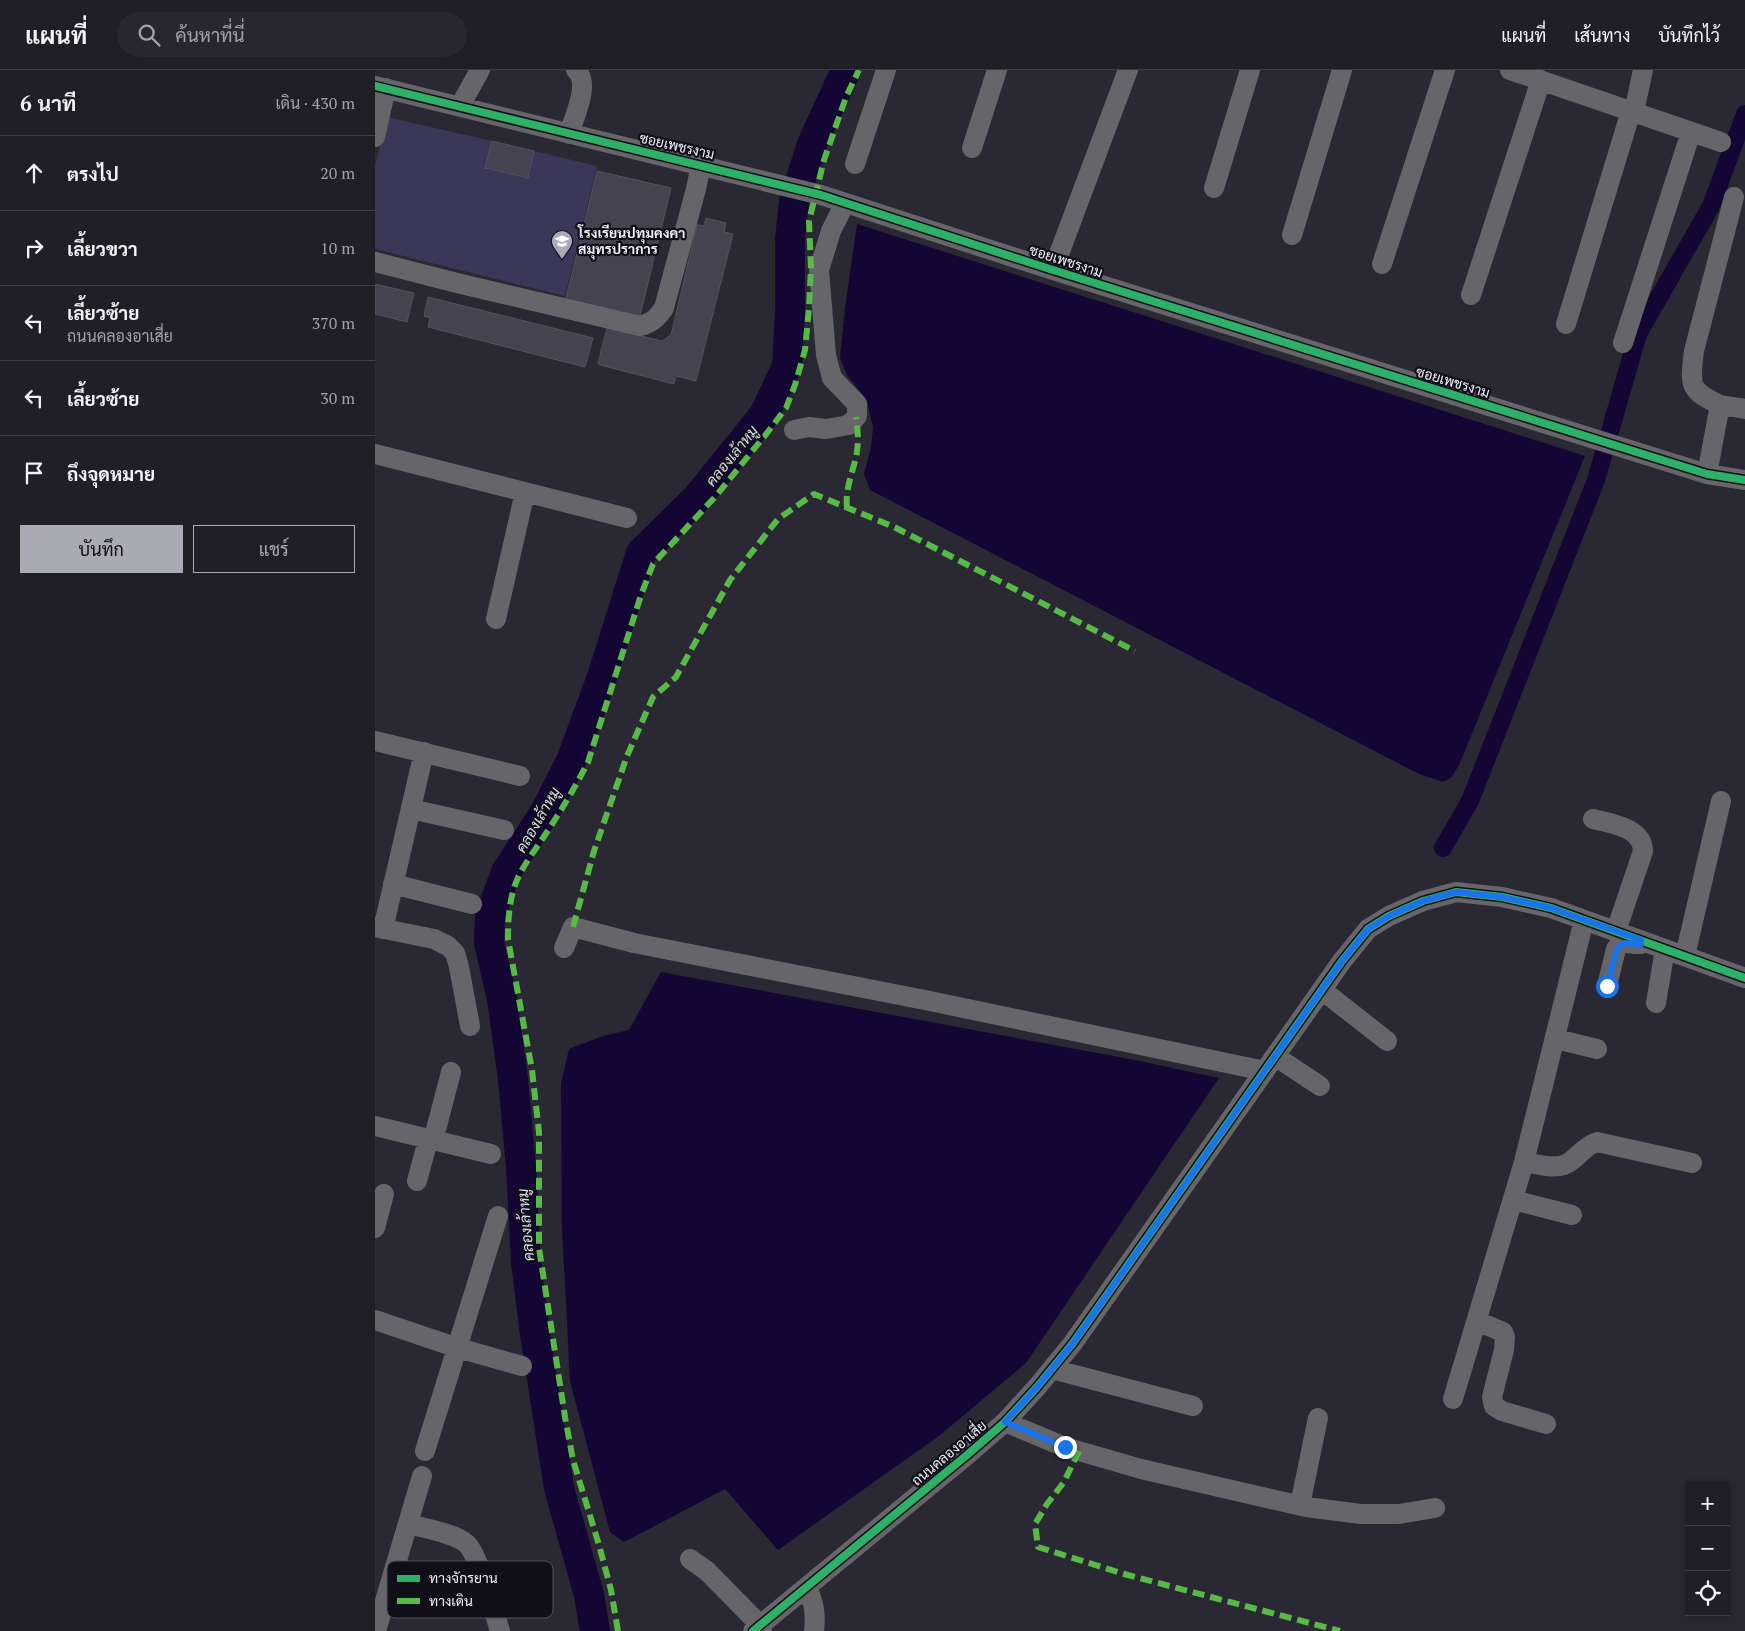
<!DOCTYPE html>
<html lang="th">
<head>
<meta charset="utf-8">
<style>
  body { margin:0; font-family:"PT Serif",Sarabun,serif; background:#28272e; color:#f1f3f6 }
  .controls { position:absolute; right:15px; bottom:15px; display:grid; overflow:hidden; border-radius:0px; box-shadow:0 2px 8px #0003 }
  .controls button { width:45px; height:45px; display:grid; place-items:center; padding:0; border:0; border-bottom:1px solid #3d3d43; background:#201f26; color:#f1f3f6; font:25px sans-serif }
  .stop { position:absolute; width:15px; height:15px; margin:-11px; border:4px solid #1a73e8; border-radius:50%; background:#fff }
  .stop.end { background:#1a73e8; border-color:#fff; box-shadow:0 1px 5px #0008 }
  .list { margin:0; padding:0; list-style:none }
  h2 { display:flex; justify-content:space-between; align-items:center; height:65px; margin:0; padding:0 20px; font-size:21px }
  h2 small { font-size:16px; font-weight:400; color:#a2a2a7 }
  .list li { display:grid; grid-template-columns:32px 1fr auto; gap:15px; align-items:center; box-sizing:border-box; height:75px; padding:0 20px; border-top:1px solid #3d3d43 }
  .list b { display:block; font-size:19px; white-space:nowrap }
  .list p { margin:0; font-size:16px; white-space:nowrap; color:#a2a2a7 }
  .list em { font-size:16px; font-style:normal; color:#a2a2a7 }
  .actions { display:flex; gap:10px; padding:15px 20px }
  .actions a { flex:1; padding:11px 0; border:1px solid #aaa9b6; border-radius:0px; text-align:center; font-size:18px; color:#aaa9b6 }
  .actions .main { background:#aaa9b6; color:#111 }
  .icon { flex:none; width:28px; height:28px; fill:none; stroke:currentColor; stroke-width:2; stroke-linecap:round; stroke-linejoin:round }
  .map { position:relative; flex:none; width:1370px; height:1561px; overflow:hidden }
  header { display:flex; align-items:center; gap:30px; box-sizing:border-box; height:70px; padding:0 25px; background:#201f26; border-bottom:1px solid #3d3d43 }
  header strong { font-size:24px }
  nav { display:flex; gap:28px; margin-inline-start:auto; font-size:18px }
  .search { width:350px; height:45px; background:#28272e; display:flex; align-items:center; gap:12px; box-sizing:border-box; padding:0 18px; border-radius:28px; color:#a2a2a7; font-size:19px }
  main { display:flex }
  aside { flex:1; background:#201f26 }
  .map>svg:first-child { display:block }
  .green { fill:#3b3758 }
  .water { fill:#130534 }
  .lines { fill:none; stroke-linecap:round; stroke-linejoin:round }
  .canal { stroke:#130534; stroke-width:18 }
  .river { stroke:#130534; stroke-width:30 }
  .building { fill:#454352; stroke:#54535c }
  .minor { stroke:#66656a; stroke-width:20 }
  .quiet { stroke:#58b947; stroke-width:6; stroke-dasharray:12 6; stroke-linecap:butt }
  .cycleway-casing { stroke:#100f18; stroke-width:11 }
  .cycleway { stroke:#2db169; stroke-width:8 }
  .route { stroke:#1a73e8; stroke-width:6 }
  .labels { text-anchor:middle; stroke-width:4.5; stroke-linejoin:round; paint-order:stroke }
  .street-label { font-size:14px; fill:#efeefc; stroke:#100f18 }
  .poi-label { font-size:14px; font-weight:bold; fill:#efeefc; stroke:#100f18; text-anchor:start }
  .water-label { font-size:15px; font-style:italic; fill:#dfdef0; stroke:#100f18 }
  .key { fill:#100f18; stroke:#53525c; stroke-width:1 }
  .key-label { font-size:14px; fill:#efeefc }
</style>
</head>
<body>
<header>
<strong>แผนที่</strong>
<div class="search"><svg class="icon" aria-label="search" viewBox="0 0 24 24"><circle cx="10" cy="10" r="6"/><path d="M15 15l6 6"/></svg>ค้นหาที่นี่</div>
<nav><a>แผนที่</a><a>เส้นทาง</a><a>บันทึกไว้</a></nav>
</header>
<main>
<aside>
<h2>6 นาที<small>เดิน · 430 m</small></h2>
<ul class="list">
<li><svg class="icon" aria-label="ahead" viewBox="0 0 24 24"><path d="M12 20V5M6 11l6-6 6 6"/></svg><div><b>ตรงไป</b></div><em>20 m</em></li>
<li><svg class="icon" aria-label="right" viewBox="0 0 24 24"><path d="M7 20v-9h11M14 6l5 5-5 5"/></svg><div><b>เลี้ยวขวา</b></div><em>10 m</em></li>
<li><svg class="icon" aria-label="left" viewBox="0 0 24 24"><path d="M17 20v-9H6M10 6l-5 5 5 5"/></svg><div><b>เลี้ยวซ้าย</b><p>ถนนคลองอาเสี่ย</p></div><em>370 m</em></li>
<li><svg class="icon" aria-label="left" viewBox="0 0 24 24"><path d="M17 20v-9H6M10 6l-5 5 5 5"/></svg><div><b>เลี้ยวซ้าย</b></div><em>30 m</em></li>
<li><svg class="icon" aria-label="arrive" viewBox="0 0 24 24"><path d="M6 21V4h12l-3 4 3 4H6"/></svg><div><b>ถึงจุดหมาย</b></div></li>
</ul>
<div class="actions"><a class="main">บันทึก</a><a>แชร์</a></div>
</aside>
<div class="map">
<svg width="1370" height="1561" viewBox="0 0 1370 1561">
  <rect width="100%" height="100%" fill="#2a2933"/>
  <!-- green -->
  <path class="green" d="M12 47 117 71 111 99 153 108 159 81 222 96 190 226 0 179V97Z"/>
  <!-- water -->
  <path class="water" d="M482 154 1210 386 1085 693 1077 707 1068 712 1044 704 495 420 489 404 496 377 498 358 492 330 472 305 465 288 470 238Z
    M286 902 760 990 844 1008 651 1293 564 1366 403 1480 350 1419 249 1472 235 1462 195 1311 187 1158 186 1013 194 979 228 966 254 960Z"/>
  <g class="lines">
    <!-- canal -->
    <path class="canal" d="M1068 778 1095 731 1221 410 1263 264 1336 136 1370 44"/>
    <!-- river -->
    <path class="river" d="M220 1561 214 1525 184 1418 160 1264 151 1192 146 1097 138 1009 127 929 114 873 115 846 131 802 170 742 196 691 227 607 266 483 322 428 389 345 412 296 415 243V169L419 131 437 74 471 0"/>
  </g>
  <!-- building -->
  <path class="building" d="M117 71 159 81 153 108 110 98Z
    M222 101 296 118 264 250 190 232Z
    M331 148 351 153 349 162 358 164 321 311 301 306 299 314 225 295 223 293 232 258 287 271 296 265 322 155 329 156Z
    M0 214 39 223 32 252 0 244Z
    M53 227 218 268 210 297 53 257 55 248 49 246Z"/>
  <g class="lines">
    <!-- minor -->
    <path class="minor" d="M1135 0 1346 72
      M0 16 446 125 678 200 1332 404 1370 410
      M85 36 105 0
      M1259 42 1268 0
      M194 64C199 47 216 13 201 0
      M0 67 11 18
      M597 78 622 0
      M480 94 511 0
      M839 118 875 0
      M917 165 967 0
      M0 192 82 213 265 256C277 253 282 248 289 238L321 119 326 95
      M1007 194 1070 0
      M678 200 753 0
      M1096 225 1166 10
      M1191 254 1256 41
      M1248 273 1316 62
      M1345 335 1370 339
      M419 360 434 357 451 359 474 355 482 346V334L457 308 451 285 444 200 456 161 470 133
      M0 384 252 448
      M1332 404 1345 335C1313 320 1315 315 1319 281L1359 127
      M121 549 150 422
      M0 671 145 706
      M36 739 129 760
      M1218 749C1236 753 1268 758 1268 781L1241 861
      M18 814 97 834
      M0 857 59 869 73 876 80 883 84 897 95 956
      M8 859 49 682
      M189 878 198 857 259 873 555 931 890 1001
      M1310 886 1346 731
      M1232 916 1241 879C1248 869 1255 875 1266 874L1267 872
      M947 920 1012 971
      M1281 933 1290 879
      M1181 969 1222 979
      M900 986 945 1016
      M0 1056 116 1084
      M58 1071 76 1002
      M1149 1092C1161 1094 1177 1099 1189 1095 1202 1090 1208 1076 1222 1072L1317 1093
      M42 1111 53 1070
      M1138 1130 1197 1145
      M0 1158 9 1124
      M0 1250 83 1278 147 1296
      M1102 1251 1128 1262 1130 1267 1129 1280 1117 1327 1119 1336 1127 1341 1171 1354
      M677 1299 818 1336
      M1078 1329 1149 1092 1209 850
      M630 1352 690 1377 766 1399 931 1437 986 1444H1024L1060 1438
      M50 1381 123 1146
      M925 1435 943 1348
      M33 1454C48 1458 80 1463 92 1474 104 1486 119 1542 125 1561
      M315 1489 332 1501 385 1555 387 1561
      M432 1517C439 1534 441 1543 439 1561
      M1 1561 47 1406
      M378 1561 592 1385 630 1352 662 1317 698 1273 967 891 993 859 1014 846 1048 831 1081 822 1127 827 1176 838 1370 908"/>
    <!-- quiet -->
    <path class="quiet" d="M472 438C470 419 477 405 481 387 484 373 483 361 481 347
      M198 857 219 781 252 686 278 627 301 607 355 510 403 449 439 424 519 457 760 581
      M704 1381 689 1412 672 1434 660 1454 663 1477 749 1504 965 1561
      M243 1561 236 1520 224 1475 198 1390 190 1347 164 1178V1062L157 1000 133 869C133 851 134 832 140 815 147 796 161 779 172 762 187 739 201 716 213 692L266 525 278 494 340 427 392 363 411 338 420 315 430 280 434 238 436 198 434 151 449 90 471 27 484 0"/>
    <!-- cycleway casing -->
    <g class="cycleway-casing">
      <path id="cycleway" d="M0 16 446 125 678 200 1332 404 1370 410
        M378 1561 592 1385 630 1352 662 1317 698 1273 967 891 993 859 1014 846 1048 831 1081 822 1127 827 1176 838 1370 908"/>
    </g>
    <!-- cycleway -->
    <use href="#cycleway" class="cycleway"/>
  </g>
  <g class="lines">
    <!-- route -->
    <path class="route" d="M690 1377 630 1352 662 1317 698 1273 967 891 993 859 1014 846 1048 831 1081 822 1127 827 1176 838 1266 870V874C1255 875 1249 869 1242 879L1232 916"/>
  </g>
  <!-- icons -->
  <defs>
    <g id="school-pin" transform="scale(1.125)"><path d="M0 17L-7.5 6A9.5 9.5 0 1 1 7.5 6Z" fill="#aaa9b6" stroke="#100f18"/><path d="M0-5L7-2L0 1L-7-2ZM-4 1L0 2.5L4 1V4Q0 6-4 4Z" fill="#fff"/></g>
  </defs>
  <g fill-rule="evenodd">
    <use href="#school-pin" x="187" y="171"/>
  </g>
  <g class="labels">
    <!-- street labels -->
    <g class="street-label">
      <text transform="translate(302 76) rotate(13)" y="5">ซอยเพชรงาม</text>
      <text transform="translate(691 191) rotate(18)" y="5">ซอยเพชรงาม</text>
      <text transform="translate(1078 312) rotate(17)" y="5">ซอยเพชรงาม</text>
      <text transform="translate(574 1383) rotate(-40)" y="5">ถนนคลองอาเสี่ย</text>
    </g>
    <!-- poi labels -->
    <g class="poi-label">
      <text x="203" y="168">โรงเรียนปทุมคงคา<tspan x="203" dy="16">สมุทรปราการ</tspan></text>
    </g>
    <!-- water labels -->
    <g class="water-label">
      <text transform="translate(357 386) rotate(-51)" y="5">คลองเล้าหมู</text>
      <text transform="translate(163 750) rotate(-60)" y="5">คลองเล้าหมู</text>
      <text transform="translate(151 1155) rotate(-95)" y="5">คลองเล้าหมู</text>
    </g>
  </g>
  <!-- legend -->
  <rect x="12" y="1491" width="166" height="57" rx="8" class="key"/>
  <rect x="22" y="1505" width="23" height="7" fill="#2db169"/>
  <rect x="22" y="1528" width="23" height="6" fill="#58b947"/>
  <g class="key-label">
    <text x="54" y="1513">ทางจักรยาน</text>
    <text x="54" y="1536">ทางเดิน</text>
  </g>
</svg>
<div class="controls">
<button>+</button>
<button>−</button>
<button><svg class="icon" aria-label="locate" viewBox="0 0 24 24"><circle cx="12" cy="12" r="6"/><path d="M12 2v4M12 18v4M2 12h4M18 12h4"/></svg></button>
</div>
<div class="stop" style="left:1232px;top:916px"></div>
<div class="stop end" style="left:690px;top:1377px"></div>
</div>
</main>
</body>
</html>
